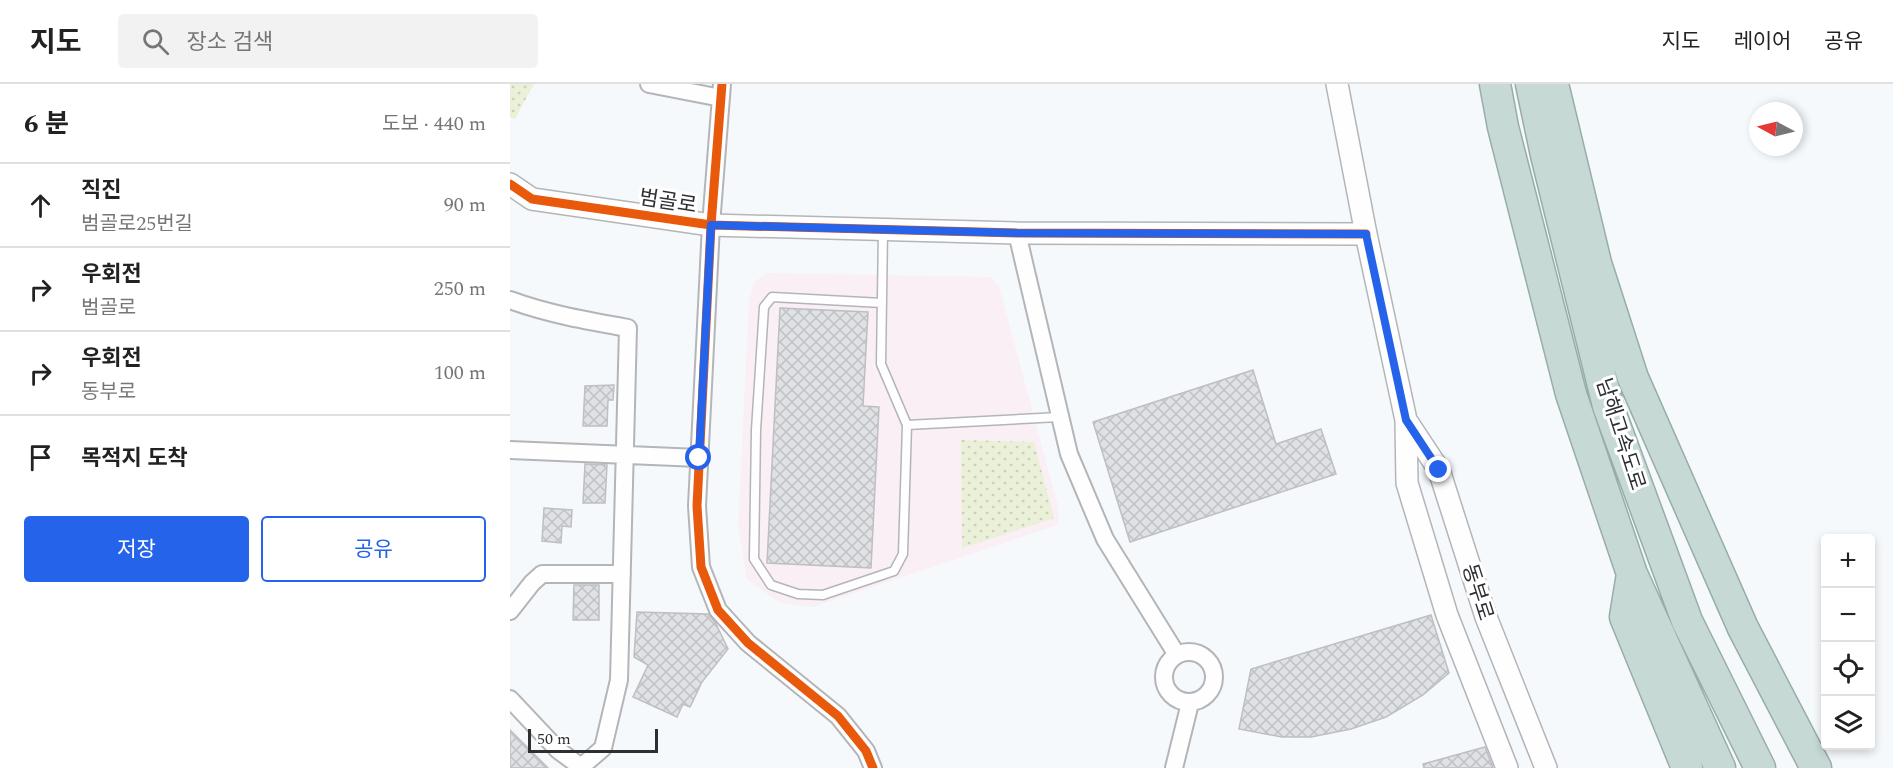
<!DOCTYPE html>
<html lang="ko">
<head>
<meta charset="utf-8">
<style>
  body { margin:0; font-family:Spectral,"Noto Sans KR",serif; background:#f2f2f2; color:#222 }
  .controls { position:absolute; right:18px; bottom:18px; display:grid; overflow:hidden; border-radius:6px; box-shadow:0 3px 9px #0003 }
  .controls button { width:54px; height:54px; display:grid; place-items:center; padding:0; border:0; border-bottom:2px solid #e0e0e0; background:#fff; color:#222; font:30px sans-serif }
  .compass { position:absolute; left:1239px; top:18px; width:54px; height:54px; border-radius:50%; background:#fff; box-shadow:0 3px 9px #0003; rotate:277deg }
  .scale { position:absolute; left:18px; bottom:15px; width:130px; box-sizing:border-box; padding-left:6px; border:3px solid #2d2f33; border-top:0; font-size:16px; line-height:21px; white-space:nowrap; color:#2d2f33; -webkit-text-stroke:4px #fff; paint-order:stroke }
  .stop { position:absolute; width:18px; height:18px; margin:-14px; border:4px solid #2563eb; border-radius:50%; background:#fff }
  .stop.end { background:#2563eb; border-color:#fff; box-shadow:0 2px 6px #0008 }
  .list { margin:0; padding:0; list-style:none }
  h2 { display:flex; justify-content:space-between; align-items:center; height:78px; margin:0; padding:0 24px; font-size:26px }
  h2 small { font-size:20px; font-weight:400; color:#767676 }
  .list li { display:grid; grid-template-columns:39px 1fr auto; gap:18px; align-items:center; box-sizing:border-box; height:84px; padding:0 24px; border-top:2px solid #e0e0e0 }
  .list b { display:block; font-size:22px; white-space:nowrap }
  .list p { margin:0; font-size:20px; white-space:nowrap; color:#767676 }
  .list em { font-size:20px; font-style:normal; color:#767676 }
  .actions { display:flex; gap:12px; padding:18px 24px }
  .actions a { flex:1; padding:14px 0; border:2px solid #2563eb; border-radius:6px; text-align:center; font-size:21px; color:#2563eb }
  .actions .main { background:#2563eb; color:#fff }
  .icon { flex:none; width:33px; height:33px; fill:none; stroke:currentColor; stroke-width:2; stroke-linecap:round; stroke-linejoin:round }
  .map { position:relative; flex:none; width:1383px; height:684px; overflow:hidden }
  header { display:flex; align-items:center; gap:36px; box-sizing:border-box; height:84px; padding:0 30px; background:#fff; border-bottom:2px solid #e0e0e0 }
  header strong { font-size:28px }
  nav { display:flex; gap:33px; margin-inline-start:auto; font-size:21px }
  .search { width:420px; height:54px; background:#f2f2f2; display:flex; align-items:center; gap:15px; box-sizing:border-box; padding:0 21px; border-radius:6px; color:#767676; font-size:22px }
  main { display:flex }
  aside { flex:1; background:#fff }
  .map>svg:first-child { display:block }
  .medical { fill:#f9eff5 }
  .park { fill:url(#park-dots) }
  .building { fill:url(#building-cross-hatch); stroke:#bdbfc2; stroke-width:1.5 }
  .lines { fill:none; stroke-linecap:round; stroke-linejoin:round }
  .service-casing { stroke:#b3b5b8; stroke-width:11 }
  .minor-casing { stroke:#b3b5b8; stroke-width:20 }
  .tertiary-casing { stroke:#b3b5b8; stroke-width:24 }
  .motorway-casing { stroke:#98ada9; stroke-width:33 }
  .service { stroke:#fefeff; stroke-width:8 }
  .minor { stroke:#fefeff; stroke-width:16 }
  .tertiary { stroke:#fefeff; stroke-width:21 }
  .motorway { stroke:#c6d9d4; stroke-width:30 }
  .cycleway-casing { stroke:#fff; stroke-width:13 }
  .cycleway { stroke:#e8590c; stroke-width:9 }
  .route { stroke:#2563eb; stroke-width:8 }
  .labels { text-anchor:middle; stroke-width:6; stroke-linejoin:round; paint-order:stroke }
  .street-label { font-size:21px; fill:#2d2f33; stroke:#fff }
</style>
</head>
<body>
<header>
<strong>지도</strong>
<div class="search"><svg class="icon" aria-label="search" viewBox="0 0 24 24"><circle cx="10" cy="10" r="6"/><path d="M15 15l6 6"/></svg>장소 검색</div>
<nav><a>지도</a><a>레이어</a><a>공유</a></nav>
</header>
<main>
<aside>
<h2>6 분<small>도보 · 440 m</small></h2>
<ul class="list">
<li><svg class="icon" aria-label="ahead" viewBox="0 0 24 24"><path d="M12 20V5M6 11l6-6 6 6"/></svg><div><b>직진</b><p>범골로25번길</p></div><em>90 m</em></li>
<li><svg class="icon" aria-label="right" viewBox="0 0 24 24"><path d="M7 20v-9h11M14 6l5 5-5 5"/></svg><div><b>우회전</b><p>범골로</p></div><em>250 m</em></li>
<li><svg class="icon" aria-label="right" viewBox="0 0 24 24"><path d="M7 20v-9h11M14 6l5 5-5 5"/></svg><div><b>우회전</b><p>동부로</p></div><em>100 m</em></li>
<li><svg class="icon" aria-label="arrive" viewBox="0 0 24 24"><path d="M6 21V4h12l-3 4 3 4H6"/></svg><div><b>목적지 도착</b></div></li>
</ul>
<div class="actions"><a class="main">저장</a><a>공유</a></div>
</aside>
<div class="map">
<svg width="1383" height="684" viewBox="0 0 1383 684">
  <defs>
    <pattern id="park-dots" width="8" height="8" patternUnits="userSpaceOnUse" patternTransform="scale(1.5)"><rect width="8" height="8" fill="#ebf0d9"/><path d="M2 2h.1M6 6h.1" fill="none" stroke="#cacebb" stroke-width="1.8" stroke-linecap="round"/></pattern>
    <pattern id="building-cross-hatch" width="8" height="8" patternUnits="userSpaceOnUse" patternTransform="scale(1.5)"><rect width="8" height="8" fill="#dfe1e4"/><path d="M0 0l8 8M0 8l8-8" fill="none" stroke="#c0c1c4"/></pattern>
  </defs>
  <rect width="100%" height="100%" fill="#f6f9fc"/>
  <!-- medical -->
  <path class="medical" d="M257 189 481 193 489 202 549 426 548 441 303 523 270 519 237 495 228 443 239 217 244 198Z"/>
  <!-- park -->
  <path class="park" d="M0 0H24L5 35 0 33Z
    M451 356 524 358 544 434 452 464Z"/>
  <!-- building -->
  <path class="building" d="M270 224 358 228 353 322 369 323 361 484 257 479Z
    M743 286 766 360 811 345 826 390 620 458 583 338Z
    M104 301 103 316H98L97 342H73L75 302Z
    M75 380 97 381 95 419H73Z
    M34 424 62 426 61 443 52 442 51 459 32 457Z
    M64 501H89V536H63Z
    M127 528 198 530 205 538 218 565 192 598 180 623 173 620 167 633 123 613 138 581 124 573Z
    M921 531 939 589 913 611 876 633 841 645 801 653H772L729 645 741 585Z
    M0 646 38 684H0Z
    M975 663 983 684H914L913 680Z"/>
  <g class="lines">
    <!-- service casing -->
    <g class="service-casing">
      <path id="service" d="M373 147 371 280 397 341 549 333
        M372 219 262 213 254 223 246 346 244 475 261 501 288 510 313 511 384 487 393 470 397 341"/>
    </g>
    <!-- minor casing -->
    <g class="minor-casing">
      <path id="minor" d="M139 0 211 14
        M212 0 201 141 187 422 191 483 208 526 238 559 328 632 356 667 363 684
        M507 149 559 370 595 455 667 571
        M0 216C38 230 78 237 118 244L109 596 93 664 71 683 48 666 0 615
        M0 366 189 374
        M0 527 22 499 32 490H112
        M654 593a25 25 0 1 1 50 0a25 25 0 1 1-50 0Z
        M664 684 680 619"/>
    </g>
    <!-- tertiary casing -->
    <g class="tertiary-casing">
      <path id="tertiary" d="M827 0 856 150 896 336 897 399 937 531 997 684
        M0 100 22 115 201 141 507 149 856 150
        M896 336 929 386 976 533 1036 684"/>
    </g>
    <!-- motorway casing -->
    <g class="motorway-casing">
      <path id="motorway" d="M985 0 993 43 1061 310 1122 490 1210 684
        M1021 0 1036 71 1098 322 1177 537 1250 684
        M1043 0 1086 179 1123 294 1233 544 1306 684
        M1122 490 1115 533 1177 684"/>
    </g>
    <!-- service -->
    <use href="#service" class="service"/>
    <!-- minor -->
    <use href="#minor" class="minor"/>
    <!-- tertiary -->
    <use href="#tertiary" class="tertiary"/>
    <!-- motorway -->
    <use href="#motorway" class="motorway"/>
    <!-- cycleway casing -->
    <g class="cycleway-casing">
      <path id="cycleway" d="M212 0 201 141 187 422 191 483 208 526 238 559 328 632 356 667 363 684
        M0 100 22 115 201 141 507 149 856 150"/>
    </g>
    <!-- cycleway -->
    <use href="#cycleway" class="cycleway"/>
  </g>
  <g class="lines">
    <!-- route -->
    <path class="route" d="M189 374 201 141 507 149 856 150 896 336 929 386"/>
  </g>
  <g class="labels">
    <!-- street labels -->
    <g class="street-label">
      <text transform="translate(158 117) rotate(9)" y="7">범골로</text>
      <text transform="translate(1111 350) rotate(72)" y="7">남해고속도로</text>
      <text transform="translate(968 508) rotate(72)" y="7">동부로</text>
    </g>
  </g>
</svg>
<div class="controls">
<button>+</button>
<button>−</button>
<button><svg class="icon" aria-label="locate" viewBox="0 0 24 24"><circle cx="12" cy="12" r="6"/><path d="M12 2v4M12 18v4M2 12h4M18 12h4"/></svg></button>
<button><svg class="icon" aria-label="layers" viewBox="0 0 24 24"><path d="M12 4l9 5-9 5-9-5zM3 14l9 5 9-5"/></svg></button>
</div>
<svg class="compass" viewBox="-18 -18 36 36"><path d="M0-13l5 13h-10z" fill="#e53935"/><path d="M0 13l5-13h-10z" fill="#767676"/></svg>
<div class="scale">50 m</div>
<div class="stop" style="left:189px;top:374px"></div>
<div class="stop end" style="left:929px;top:386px"></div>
</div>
</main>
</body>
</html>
